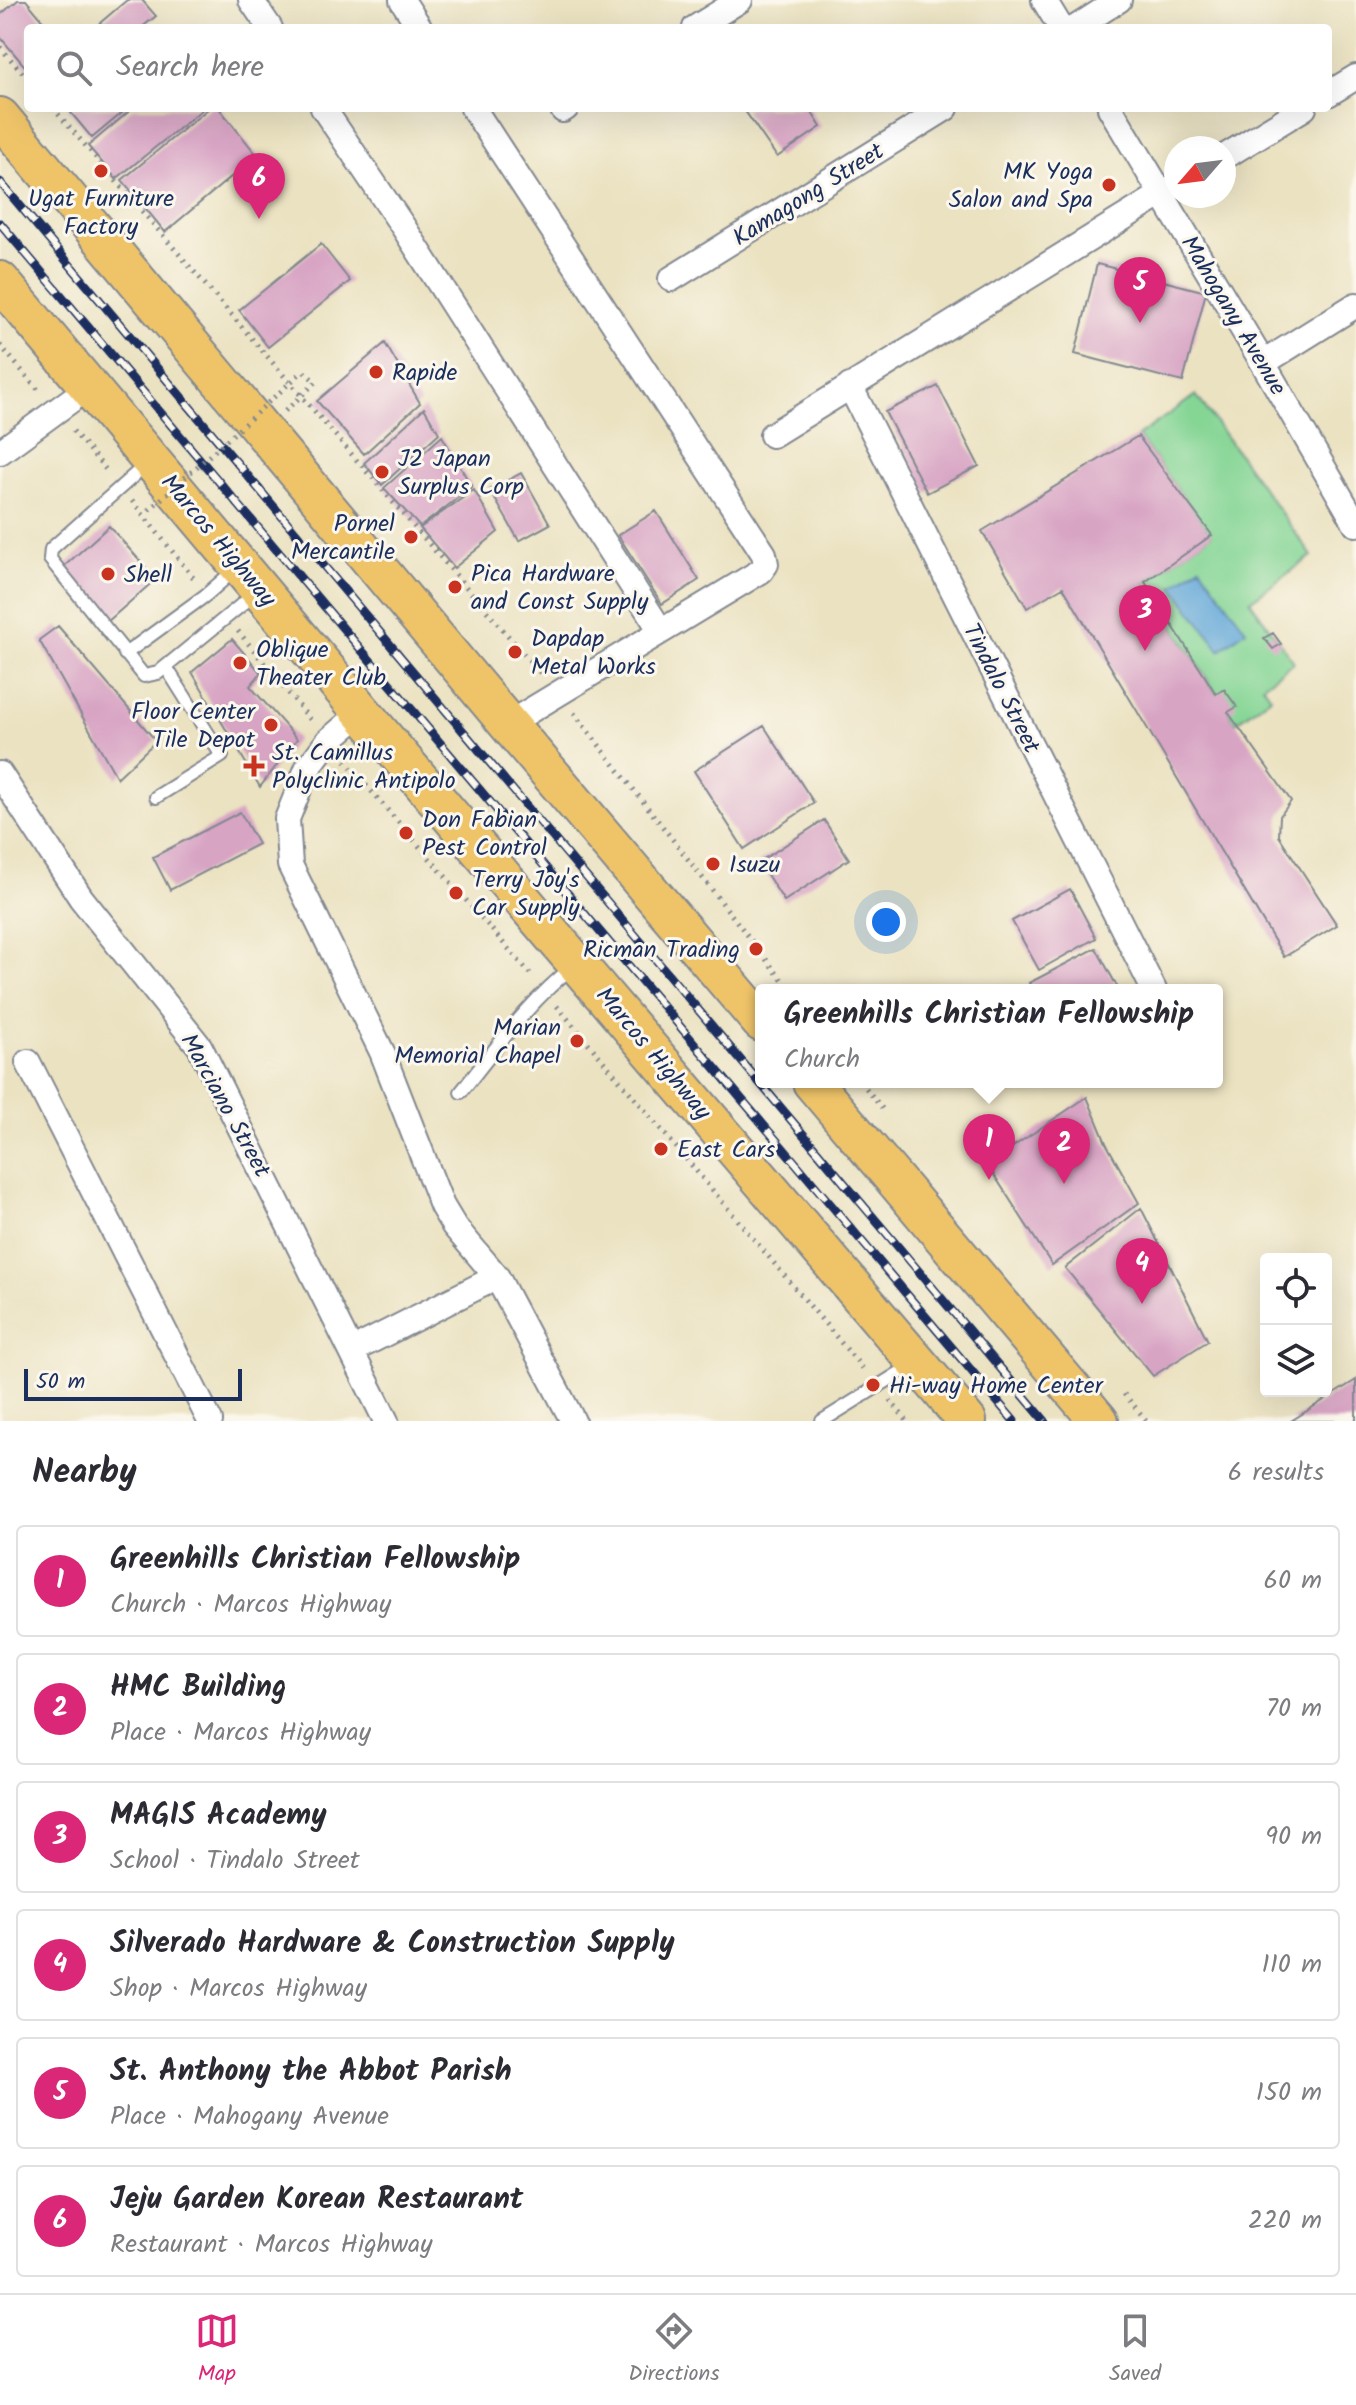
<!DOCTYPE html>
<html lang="en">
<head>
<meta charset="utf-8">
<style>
  body { margin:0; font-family:Kalam,sans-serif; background:#f7f7f7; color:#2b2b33 }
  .controls { position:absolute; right:24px; bottom:24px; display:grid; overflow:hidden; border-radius:8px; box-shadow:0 8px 32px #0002 }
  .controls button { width:72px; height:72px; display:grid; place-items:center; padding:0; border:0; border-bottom:2px solid #e1e1e2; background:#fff; color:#2b2b33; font:40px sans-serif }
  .compass { position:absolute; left:1164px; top:136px; width:72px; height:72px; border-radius:50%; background:#fff; box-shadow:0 8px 32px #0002; rotate:242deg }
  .scale { position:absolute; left:24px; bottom:20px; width:218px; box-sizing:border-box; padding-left:8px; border:4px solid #1b2f5e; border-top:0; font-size:22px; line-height:28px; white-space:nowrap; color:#1b2f5e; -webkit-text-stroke:6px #fbf7ec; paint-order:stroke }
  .you { position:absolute; left:886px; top:922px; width:28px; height:28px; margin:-20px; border:6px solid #fff; border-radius:50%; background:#1a73e8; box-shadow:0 0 0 12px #1a73e833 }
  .badge { display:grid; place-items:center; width:52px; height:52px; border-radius:50%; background:#db2777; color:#fff; font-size:26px; font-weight:700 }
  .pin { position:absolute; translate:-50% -66px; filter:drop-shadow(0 2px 4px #0008) }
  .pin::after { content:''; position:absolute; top:42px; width:28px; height:24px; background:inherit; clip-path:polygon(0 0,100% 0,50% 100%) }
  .popup { position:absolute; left:755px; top:984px; width:468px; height:104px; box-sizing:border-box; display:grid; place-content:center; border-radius:8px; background:#fff; filter:drop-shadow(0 2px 6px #0005); font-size:26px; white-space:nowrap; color:#7c7c81 }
  .popup b { font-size:30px; color:#2b2b33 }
  .popup::after { content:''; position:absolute; left:50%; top:100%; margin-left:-16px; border:16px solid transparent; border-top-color:#fff }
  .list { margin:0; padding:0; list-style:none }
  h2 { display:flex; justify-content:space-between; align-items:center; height:104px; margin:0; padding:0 32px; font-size:34px }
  h2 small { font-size:26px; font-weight:400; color:#7c7c81 }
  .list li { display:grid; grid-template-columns:52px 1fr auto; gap:24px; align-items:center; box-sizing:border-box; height:112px; margin:0 16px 16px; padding:0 16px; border:2px solid #e1e1e2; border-radius:8px }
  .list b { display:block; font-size:30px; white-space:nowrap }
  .list p { margin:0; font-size:26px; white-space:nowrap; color:#7c7c81 }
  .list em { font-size:26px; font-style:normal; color:#7c7c81 }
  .icon { flex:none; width:44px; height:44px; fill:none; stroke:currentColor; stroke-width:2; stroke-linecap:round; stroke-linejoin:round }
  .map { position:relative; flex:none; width:1356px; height:1421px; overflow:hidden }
  .search { position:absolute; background:#fff; box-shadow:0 8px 32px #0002; left:24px; right:24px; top:24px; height:88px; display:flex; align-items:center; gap:20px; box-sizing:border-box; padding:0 28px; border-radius:8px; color:#7c7c81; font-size:30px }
  .sheet { height:872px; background:#fff }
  nav { display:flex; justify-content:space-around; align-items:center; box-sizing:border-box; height:112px; border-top:2px solid #e1e1e2; background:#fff; font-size:22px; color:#7c7c81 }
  nav a { display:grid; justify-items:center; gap:4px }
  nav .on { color:#db2777 }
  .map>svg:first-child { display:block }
  .green { fill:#85d595; stroke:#50827a; stroke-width:2 }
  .water { fill:#62a7d8; stroke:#3e6b9b; stroke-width:2 }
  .building { fill:#d8a4c4 }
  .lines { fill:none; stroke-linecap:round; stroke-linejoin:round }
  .service-casing { stroke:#838890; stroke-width:16 }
  .minor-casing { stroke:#838890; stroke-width:28 }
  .primary-casing { stroke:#838890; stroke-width:42 }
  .path { stroke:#838890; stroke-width:5; stroke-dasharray:2 6; stroke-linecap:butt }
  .service { stroke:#fff; stroke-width:12 }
  .minor { stroke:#fff; stroke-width:24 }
  .primary { stroke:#efc469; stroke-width:38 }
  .rail-casing { stroke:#1b2f5e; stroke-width:9 }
  .rail { stroke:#fbf7ec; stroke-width:6; stroke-dasharray:18; stroke-linecap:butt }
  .path-bridge { stroke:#838890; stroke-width:5; stroke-dasharray:2 6; stroke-linecap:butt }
  .poi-dot { fill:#c8321e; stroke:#fbf7ec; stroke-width:3 }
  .labels { text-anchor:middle; stroke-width:6; stroke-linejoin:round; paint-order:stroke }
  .poi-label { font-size:24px; fill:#1b2f5e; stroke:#fbf7ec; text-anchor:start }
  .street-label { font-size:24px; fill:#1b2f5e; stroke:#fbf7ec }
</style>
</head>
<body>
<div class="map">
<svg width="1356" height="1421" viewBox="0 0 1356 1421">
  <rect width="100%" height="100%" fill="#fbf7ec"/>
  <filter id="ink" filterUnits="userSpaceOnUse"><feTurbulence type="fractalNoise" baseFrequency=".0125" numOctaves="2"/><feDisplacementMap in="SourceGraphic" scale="16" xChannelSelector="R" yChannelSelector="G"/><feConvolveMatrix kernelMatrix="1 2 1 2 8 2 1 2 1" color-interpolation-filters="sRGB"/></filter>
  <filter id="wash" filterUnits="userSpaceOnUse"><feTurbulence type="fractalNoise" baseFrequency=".006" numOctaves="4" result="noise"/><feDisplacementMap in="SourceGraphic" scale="32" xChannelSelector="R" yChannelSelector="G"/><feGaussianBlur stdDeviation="1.8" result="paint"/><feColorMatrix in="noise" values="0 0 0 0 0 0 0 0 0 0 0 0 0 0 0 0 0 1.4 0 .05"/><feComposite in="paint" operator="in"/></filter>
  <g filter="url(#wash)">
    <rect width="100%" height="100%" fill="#ebe2c1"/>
    <!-- green -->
    <path class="green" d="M1196 395 1312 556 1250 601 1294 662 1263 685 1271 697 1235 723 1145 582 1211 535 1138 436Z"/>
    <!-- water -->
    <path class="water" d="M1200 566 1246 630 1220 650 1173 586Z"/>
    <g id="blocks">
      <!-- building -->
      <path class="building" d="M18 0H26L49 28H28V70L0 37V15Z
        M127 0H142L156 16 141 28H94Z
        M67 108H128L92 138Z
        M133 108H204L116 179 88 146Z
        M209 108H219L257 155 165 232 122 180Z
        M750 108H809L821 127 777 157 745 111Z
        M321 244 350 281 268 347 239 310Z
        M1097 264 1206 292 1183 382 1075 354Z
        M385 343 420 403 364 454 317 401Z
        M938 386 979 466 927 493 885 412Z
        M424 408 439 433 382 485 364 463Z
        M442 436 472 487 420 527 384 488Z
        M1138 436 1212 535 1145 582 1216 694 1224 689 1237 707 1228 712 1291 801 1280 816 1279 836 1337 925 1284 957 1063 587 1027 608 982 531Z
        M521 473 550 524 519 541 490 490Z
        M474 490 498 532 454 568 420 528Z
        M656 511 699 580 662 604 618 535Z
        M109 526 156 579 107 622 60 570Z
        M58 626 156 741 117 778 39 640Z
        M1273 633 1281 644 1273 649 1264 638Z
        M232 639 261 673 250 686 297 739 260 787 192 672Z
        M764 726 814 803 744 849 694 771Z
        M240 812 258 844 170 890 153 857Z
        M824 820 849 859 784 901 759 862Z
        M1070 889 1096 938 1039 970 1012 921Z
        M1096 948 1119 990H1033L1029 983Z
        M1087 1097 1106 1143 1139 1203 1052 1265 987 1164Z
        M1141 1208 1208 1341 1153 1376 1065 1268Z
        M1356 1380V1421H1291Z"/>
    </g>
  </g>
  <g filter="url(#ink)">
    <use href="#blocks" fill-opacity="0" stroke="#838890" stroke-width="2"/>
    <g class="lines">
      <!-- service casing -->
      <g class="service-casing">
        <path id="service" d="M149 462 51 549 50 559 144 676 158 673 256 593
          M125 654 206 595 237 568
          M156 797 222 756 166 667
          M461 1092C498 1046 528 1002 575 965
          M822 1421 914 1364"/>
      </g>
      <!-- minor casing -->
      <g class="minor-casing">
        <path id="minor" d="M251 0 270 28
          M402 0 420 28
          M1044 0 1061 28
          M695 28 740 0
          M1075 28 1119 0
          M1328 94 1356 77
          M323 108 404 228 661 631
          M473 108 764 554 766 564 761 571 508 724
          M1110 108 1263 363 1356 524
          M563 110 566 108
          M1224 157 1304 108
          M671 279 946 108
          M1263 363 1356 305
          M850 386 1154 990
          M772 435 1175 186
          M0 452 89 387
          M362 712 328 741 307 769 287 819 290 865 382 1052 442 1206 454 1226 497 1277 573 1421
          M0 774 81 898 200 1047 386 1421
          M28 1062 210 1421
          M353 1350 497 1277"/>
      </g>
      <!-- primary casing -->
      <g class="primary-casing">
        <path id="primary" d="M0 117 508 724 761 1022
          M0 281 362 712 967 1421
          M812 1082 1099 1421"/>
      </g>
      <!-- path -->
      <path class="path" d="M0 47 28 79
        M53 108 542 675
        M0 345 41 393
        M285 411 316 382 303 371
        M73 431 108 472
        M132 501 196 581
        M238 631 313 723
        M574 713 790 990
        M345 761 533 977
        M557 1006 865 1371
        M861 1082 885 1112
        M1124 1394 1147 1421
        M890 1400 907 1421"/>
      <!-- service -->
      <use href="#service" class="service"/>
      <!-- minor -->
      <use href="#minor" class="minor"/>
      <!-- primary -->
      <use href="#primary" class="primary"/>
      <!-- rail casing -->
      <g class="rail-casing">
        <path id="rail" d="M0 182 1045 1421
          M0 223 1014 1421"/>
      </g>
      <!-- rail -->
      <use href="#rail" class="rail"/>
      <!-- path-bridge -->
      <path class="path-bridge" d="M149 510 303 371"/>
    </g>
  </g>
  <!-- markers -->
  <g class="poi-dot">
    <circle cx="101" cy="171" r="8"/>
    <circle cx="1109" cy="185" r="8"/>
    <circle cx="376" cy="372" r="8"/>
    <circle cx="382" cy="472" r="8"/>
    <circle cx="411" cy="537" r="8"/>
    <circle cx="108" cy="574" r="8"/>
    <circle cx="455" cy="587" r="8"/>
    <circle cx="515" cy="652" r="8"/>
    <circle cx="240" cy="663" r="8"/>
    <circle cx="271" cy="725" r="8"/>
    <path d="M250 754h8v8h8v8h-8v8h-8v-8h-8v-8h8z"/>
    <circle cx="406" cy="833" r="8"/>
    <circle cx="713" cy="864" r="8"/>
    <circle cx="456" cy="893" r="8"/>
    <circle cx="756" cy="949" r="8"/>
    <circle cx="577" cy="1041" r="8"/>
    <circle cx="661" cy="1149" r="8"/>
    <circle cx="873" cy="1385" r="8"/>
  </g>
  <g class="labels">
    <!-- poi labels -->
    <g class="poi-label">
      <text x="1093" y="179" text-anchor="end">MK Yoga<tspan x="1093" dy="28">Salon and Spa</tspan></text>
      <text x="101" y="206" text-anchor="middle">Ugat Furniture<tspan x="101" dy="28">Factory</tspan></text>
      <text x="392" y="380">Rapide</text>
      <text x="398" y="466">J2 Japan<tspan x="398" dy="28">Surplus Corp</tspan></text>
      <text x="395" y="531" text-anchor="end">Pornel<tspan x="395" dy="28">Mercantile</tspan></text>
      <text x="471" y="581">Pica Hardware<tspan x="471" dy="28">and Const Supply</tspan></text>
      <text x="124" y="582">Shell</text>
      <text x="531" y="646">Dapdap<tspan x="531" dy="28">Metal Works</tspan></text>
      <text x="256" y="657">Oblique<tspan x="256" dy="28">Theater Club</tspan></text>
      <text x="255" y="719" text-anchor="end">Floor Center<tspan x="255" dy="28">Tile Depot</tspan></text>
      <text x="272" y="760">St. Camillus<tspan x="272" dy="28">Polyclinic Antipolo</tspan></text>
      <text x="422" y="827">Don Fabian<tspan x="422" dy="28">Pest Control</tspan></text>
      <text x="729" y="872">Isuzu</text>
      <text x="472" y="887">Terry Joy's<tspan x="472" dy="28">Car Supply</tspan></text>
      <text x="740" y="957" text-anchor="end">Ricman Trading</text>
      <text x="561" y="1035" text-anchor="end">Marian<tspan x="561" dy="28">Memorial Chapel</tspan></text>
      <text x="677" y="1157">East Cars</text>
      <text x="889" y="1393">Hi-way Home Center</text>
    </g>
    <!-- street labels -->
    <g class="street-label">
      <text transform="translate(808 194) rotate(-32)" y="8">Kamagong Street</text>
      <text transform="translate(1234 315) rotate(59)" y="8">Mahogany Avenue</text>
      <text transform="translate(219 540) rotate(50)" y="8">Marcos Highway</text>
      <text transform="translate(1002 688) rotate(63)" y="8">Tindalo Street</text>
      <text transform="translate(654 1053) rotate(50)" y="8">Marcos Highway</text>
      <text transform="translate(226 1105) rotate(61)" y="8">Marciano Street</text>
    </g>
  </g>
</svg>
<div class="controls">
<button><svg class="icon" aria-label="locate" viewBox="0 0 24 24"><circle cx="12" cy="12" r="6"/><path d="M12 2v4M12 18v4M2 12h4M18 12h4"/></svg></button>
<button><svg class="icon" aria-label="layers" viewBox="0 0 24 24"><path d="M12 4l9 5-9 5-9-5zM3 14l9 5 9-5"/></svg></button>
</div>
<svg class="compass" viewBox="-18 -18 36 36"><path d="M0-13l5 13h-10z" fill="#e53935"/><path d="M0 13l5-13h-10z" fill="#7c7c81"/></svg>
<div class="scale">50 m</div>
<div class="you"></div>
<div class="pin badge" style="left:989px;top:1180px">1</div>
<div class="popup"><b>Greenhills Christian Fellowship</b>Church</div>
<div class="pin badge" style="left:1064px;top:1184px">2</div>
<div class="pin badge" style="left:1145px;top:651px">3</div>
<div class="pin badge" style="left:1142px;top:1304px">4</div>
<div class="pin badge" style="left:1140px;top:323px">5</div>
<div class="pin badge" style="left:259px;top:219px">6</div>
<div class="search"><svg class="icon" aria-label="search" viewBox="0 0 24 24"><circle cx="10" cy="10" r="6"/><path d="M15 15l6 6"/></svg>Search here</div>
</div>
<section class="sheet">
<h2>Nearby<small>6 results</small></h2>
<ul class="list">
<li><span class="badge">1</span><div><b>Greenhills Christian Fellowship</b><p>Church · Marcos Highway</p></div><em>60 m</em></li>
<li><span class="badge">2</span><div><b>HMC Building</b><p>Place · Marcos Highway</p></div><em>70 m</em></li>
<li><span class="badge">3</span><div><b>MAGIS Academy</b><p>School · Tindalo Street</p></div><em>90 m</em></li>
<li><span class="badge">4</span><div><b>Silverado Hardware &amp; Construction Supply</b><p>Shop · Marcos Highway</p></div><em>110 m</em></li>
<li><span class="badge">5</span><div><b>St. Anthony the Abbot Parish</b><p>Place · Mahogany Avenue</p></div><em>150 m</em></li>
<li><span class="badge">6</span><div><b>Jeju Garden Korean Restaurant</b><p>Restaurant · Marcos Highway</p></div><em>220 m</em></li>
</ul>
</section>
<nav>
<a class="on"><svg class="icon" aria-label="map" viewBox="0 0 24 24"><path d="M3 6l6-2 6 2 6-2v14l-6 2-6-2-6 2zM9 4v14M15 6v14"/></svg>Map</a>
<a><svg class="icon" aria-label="directions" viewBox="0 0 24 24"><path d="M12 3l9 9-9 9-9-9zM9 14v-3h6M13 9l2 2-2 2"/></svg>Directions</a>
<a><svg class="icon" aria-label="saved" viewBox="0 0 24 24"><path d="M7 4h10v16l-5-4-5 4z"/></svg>Saved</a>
</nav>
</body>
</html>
